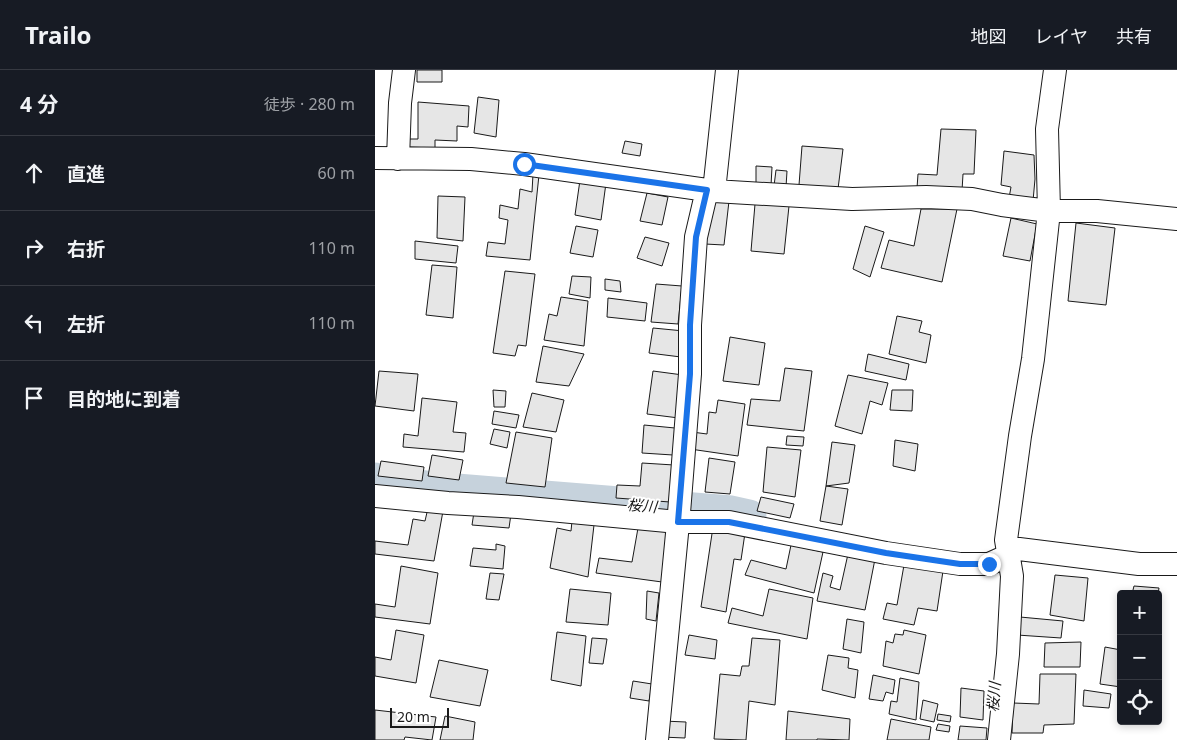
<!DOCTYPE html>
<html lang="ja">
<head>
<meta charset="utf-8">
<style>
  body { margin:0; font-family:"Noto Sans","Noto Sans JP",sans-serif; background:#20242c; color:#f1f3f6 }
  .controls { position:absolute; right:15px; bottom:15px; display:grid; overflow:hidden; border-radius:5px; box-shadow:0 2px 8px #0003 }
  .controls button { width:45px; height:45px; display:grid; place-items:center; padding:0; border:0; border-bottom:1px solid #363941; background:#171b24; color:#f1f3f6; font:25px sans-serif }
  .scale { position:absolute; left:15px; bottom:12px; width:59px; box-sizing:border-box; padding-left:5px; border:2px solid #1a1a1a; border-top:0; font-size:14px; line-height:18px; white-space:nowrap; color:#1a1a1a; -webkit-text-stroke:4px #fff; paint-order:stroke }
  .stop { position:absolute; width:15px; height:15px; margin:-11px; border:4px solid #1a73e8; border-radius:50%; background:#fff }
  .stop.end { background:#1a73e8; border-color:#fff; box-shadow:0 1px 5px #0008 }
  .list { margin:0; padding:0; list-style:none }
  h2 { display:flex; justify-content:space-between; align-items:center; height:65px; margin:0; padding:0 20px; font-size:21px }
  h2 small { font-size:16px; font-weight:400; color:#9ea1a6 }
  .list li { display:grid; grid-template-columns:32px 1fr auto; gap:15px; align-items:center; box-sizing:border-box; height:75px; padding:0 20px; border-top:1px solid #363941 }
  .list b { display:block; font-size:19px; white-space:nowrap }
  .list em { font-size:16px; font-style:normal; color:#9ea1a6 }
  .icon { flex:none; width:28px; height:28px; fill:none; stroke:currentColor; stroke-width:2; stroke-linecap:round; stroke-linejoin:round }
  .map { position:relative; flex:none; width:802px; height:670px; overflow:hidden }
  header { display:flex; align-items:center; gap:30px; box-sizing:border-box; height:70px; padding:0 25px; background:#171b24; border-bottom:1px solid #363941 }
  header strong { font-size:24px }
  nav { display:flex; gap:28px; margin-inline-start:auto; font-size:18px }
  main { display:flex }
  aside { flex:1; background:#171b24 }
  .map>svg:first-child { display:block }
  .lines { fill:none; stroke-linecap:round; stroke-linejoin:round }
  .river { stroke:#c6d2dc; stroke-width:35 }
  .building { fill:#e6e6e6; stroke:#1a1a1a }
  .minor-casing { stroke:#1a1a1a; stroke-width:24 }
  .minor { stroke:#fff; stroke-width:22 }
  .route { stroke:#1a73e8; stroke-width:6 }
  .labels { text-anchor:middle; stroke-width:4; stroke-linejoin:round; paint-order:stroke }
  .water-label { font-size:15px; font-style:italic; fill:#1a1a1a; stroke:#fff }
</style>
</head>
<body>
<header>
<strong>Trailo</strong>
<nav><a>地図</a><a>レイヤ</a><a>共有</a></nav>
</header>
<main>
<aside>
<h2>4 分<small>徒歩 · 280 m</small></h2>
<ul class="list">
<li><svg class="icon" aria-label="ahead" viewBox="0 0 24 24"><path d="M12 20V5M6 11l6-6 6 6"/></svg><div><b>直進</b></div><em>60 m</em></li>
<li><svg class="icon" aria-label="right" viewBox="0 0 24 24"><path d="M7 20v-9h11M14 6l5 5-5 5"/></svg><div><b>右折</b></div><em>110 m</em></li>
<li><svg class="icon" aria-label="left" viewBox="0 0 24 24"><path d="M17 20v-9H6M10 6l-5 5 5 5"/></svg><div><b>左折</b></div><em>110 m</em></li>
<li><svg class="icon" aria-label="arrive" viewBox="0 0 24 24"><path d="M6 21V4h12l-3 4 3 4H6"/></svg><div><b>目的地に到着</b></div></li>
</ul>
</aside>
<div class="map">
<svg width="802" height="670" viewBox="0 0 802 670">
  <rect width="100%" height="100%" fill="#fff"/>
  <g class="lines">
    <!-- river -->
    <path class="river" d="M0 410 57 419 356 443 374 447"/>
  </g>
  <!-- building -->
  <path class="building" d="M42 0H67V12H42Z
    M103 27 124 30 121 67 99 63Z
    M43 32 94 36 93 57 82 56V71L60 70V78L32 77V69H43Z
    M566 59 601 60 599 104H588L587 121 542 118 543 104 562 105Z
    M250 71 267 74 265 86 247 83Z
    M427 76 468 79 463 119 424 115Z
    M629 81 659 85 660 109 658 131 634 128 636 117 626 115Z
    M381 96 397 97 396 116 381 115Z
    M401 100 412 101 411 117 399 116Z
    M158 104 164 105 155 190 111 186 113 172 130 174 133 150 124 148 125 135 143 139 145 119 157 122Z
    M205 110 231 113 226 150 200 145Z
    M272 123 293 127 287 155 265 151Z
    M63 126 90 127 88 171 62 168Z
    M336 129 354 131 349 175 330 174Z
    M380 134 414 136 409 184 376 181Z
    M546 139H582L567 212 506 198 514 170 539 176Z
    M636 148 662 154 655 191 628 186Z
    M701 153 740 158 731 235 693 231Z
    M201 156 223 160 218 187 195 183Z
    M490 156 509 162 495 207 478 199Z
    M270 167 294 173 287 196 262 188Z
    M40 171 83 176 81 193 40 189Z
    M57 195 82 197 78 248 51 245Z
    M130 201 160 204 151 276 143 275 140 286 118 283Z
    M197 206 216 207 215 228 194 224Z
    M230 209 245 211 246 222 230 220Z
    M281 214 307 216 303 254 276 252Z
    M186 227 213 231 209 276 169 270 174 244 182 246Z
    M233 228 272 233 270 251 232 247Z
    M522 246 547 251 544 262 556 265 551 293 514 284Z
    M278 258 309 261 306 287 274 283Z
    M355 267 390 273 384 315 348 311Z
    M168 276 209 284 194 316 161 312Z
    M493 284 534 294 531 310 490 301Z
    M410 298 437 301 429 361 372 355 376 329 405 331Z
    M4 301 43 304 39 341 0 336Z
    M278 301 308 305 304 348 272 344Z
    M473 305 513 313 507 335 495 331 487 364 460 356Z
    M118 320 131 321 130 337H119Z
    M517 320H538L537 341 515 340Z
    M157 323 189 330 181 362 148 357Z
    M47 328 82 332 78 362 91 363 89 382 28 377 29 364 43 366Z
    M343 330 370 334 363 386 315 379 317 362 332 364 334 342 341 343Z
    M119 341 144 345 141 358 117 354Z
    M269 355 300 358 298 385 267 383Z
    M119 359 135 362 132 378 115 374Z
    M141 362 177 368 170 417 131 413Z
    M412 366 429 367 428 376 411 375Z
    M520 370 543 374 540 401 518 396Z
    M457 372 480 375 474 413 451 416Z
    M392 377 426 380 420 427 388 422Z
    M57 385 88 390 84 410 53 406Z
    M334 388 360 392 355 424 330 422Z
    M6 391 49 397 47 411 3 406Z
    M267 393 299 395 295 432 241 428 242 415 265 416Z
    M451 416 473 419 467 455 445 451Z
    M386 427 419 434 415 448 382 441Z
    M53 438 68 441 59 491 0 484V471L33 475 38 449 50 451Z
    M99 442 136 444 134 458 97 455Z
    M197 451 219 455 213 507 175 498 182 458 196 461Z
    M338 457 370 463 366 490 359 489 351 542 326 537Z
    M263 458 292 462 287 512 221 503 224 488 257 492Z
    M121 474 130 476 128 499 95 496 98 478 121 480Z
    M416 475 448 482 439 523 370 505 376 490 411 499Z
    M473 484 500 489 490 540 442 531 448 503 458 506 455 517 465 520Z
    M529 495 568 501 562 541 543 538 539 555 508 549 512 533 522 535Z
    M26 496 63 503 55 554 0 547V534L20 537Z
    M115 503 129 504 124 530 111 529Z
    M680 505 713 508 709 551 675 545Z
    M759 516 784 518 783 524H757Z
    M195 519 236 523 233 555 191 552Z
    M394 519 438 528 432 569 353 553 357 538 388 546Z
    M272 521 284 523 281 551 271 549Z
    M645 547 688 551 686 568 642 565Z
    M472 549 489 552 486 583 468 579Z
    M21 560 49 565 41 613 0 606V587L16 590Z
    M529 560 551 565 544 604 508 596 511 571 518 573 520 564 528 565Z
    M182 562 211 566 206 616 176 610Z
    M314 565 342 570 340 589 310 585Z
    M217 568 232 569 228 594 214 593Z
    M377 568 405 570 400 635 374 631 371 670 339 669 345 604 365 606 367 596H374Z
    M706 572 705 597H669L670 573Z
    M730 577 746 580V617L725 614Z
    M453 585 474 588 473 598 483 600 480 628 447 620Z
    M64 590 113 600 105 636 55 627Z
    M665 604H701L699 654 669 655 668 663H637L638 633 664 634Z
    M498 605 520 610 518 624 511 622 508 631 494 629Z
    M525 608 544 612 541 650 514 644 516 631 522 632Z
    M258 611 277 614 274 631 255 628Z
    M586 618 609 621 608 650 585 647Z
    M709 620 736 624 734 638 708 636Z
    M548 630 563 634 559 652 545 649Z
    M0 640 61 647 57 670 30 667 29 670H0Z
    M413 641 475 649 474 670 442 669V670H411Z
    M563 644 576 646 575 652 562 650Z
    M70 646 100 652 98 670H65Z
    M516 649 556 657 554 670H512Z
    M288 651 311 652 310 668 286 667Z
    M563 654 575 656 574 662 561 660Z
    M585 656 612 658 611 670H583Z"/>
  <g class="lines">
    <!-- minor casing -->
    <g class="minor-casing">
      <path id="minor" d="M0 88 96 89 149 94 339 121 477 129 551 127 597 129 627 135 674 141H722L802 149
        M23 89 25 33 29 0
        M339 121 352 0
        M0 426 73 433 143 437 303 452H354L511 483 585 494H614L634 485
        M633 480 644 479 764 494H802
        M282 670 304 443 315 304V255L321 167 332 120
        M624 670 633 584 637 506 631 470 645 366 658 289 674 141 672 59 680 0"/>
    </g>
    <!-- minor -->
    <use href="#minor" class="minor"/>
  </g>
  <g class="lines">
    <!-- route -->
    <path class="route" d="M149 94 332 120 321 167 315 255V304L303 452H354L511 483 585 494H614"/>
  </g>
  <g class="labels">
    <!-- water labels -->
    <g class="water-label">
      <text transform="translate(267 436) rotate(5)" y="5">桜川</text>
      <text transform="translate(619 627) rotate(-85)" y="5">桜川</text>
    </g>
  </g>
</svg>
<div class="controls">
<button>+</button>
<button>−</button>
<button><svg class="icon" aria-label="locate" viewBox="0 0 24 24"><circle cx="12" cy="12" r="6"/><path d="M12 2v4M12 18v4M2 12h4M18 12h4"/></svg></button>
</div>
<div class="scale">20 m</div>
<div class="stop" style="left:149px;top:94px"></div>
<div class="stop end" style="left:614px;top:494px"></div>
</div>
</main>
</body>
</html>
